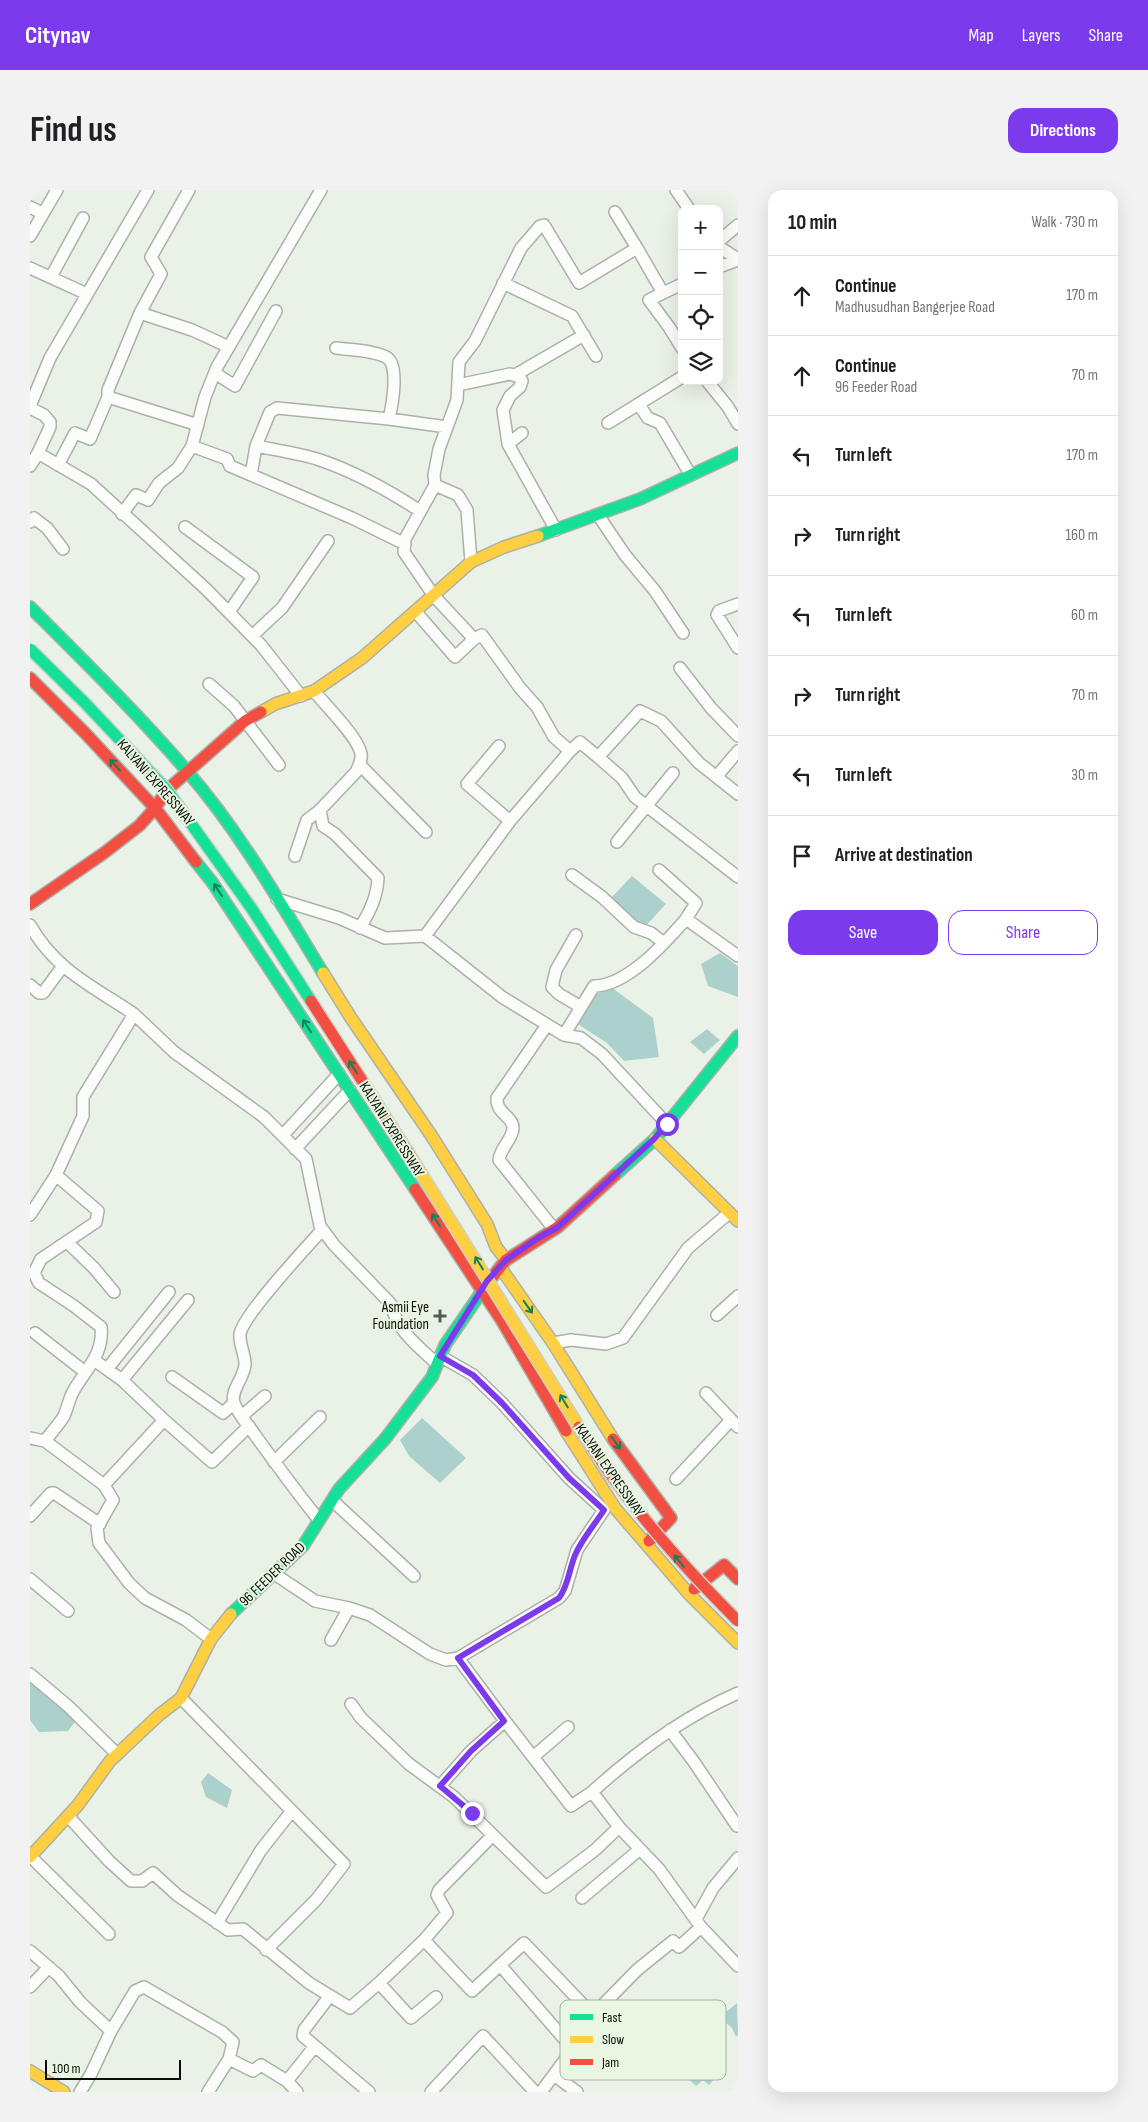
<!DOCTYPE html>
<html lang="en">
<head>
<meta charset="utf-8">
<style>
  body { margin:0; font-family:"Sofia Sans Condensed",sans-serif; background:#f2f2f2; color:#202124 }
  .controls { position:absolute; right:15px; top:15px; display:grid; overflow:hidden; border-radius:10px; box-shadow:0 5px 20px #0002 }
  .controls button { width:45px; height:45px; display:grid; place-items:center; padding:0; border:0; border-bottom:1px solid #e0e0e0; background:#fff; color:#202124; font:25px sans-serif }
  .scale { position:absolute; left:15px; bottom:12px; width:136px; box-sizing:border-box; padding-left:5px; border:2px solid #0a0e08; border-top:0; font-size:14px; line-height:18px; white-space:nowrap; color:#0a0e08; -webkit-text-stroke:4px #e9f6e2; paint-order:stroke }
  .stop { position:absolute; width:15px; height:15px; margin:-11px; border:4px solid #7c3aed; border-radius:50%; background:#fff }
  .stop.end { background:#7c3aed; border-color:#fff; box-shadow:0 1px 5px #0008 }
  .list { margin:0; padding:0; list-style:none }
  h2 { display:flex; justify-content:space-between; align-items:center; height:65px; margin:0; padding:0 20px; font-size:21px }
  h2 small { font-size:16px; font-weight:400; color:#757577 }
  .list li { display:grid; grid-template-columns:32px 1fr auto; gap:15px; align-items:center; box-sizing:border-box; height:80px; padding:0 20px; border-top:1px solid #e0e0e0 }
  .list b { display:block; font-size:19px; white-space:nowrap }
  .list p { margin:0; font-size:16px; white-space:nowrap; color:#757577 }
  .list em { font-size:16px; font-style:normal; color:#757577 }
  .actions { display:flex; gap:10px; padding:15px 20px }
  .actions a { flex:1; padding:11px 0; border:1px solid #7c3aed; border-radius:15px; text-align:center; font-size:18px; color:#7c3aed }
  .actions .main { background:#7c3aed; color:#fff }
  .icon { flex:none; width:28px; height:28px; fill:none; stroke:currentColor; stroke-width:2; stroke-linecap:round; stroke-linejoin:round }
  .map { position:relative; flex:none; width:708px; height:1902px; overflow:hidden; border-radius:15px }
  header { display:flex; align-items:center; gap:30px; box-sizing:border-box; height:70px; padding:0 25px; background:#7c3aed; color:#fff }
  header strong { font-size:24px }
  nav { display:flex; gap:28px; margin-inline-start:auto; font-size:18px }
  .intro { display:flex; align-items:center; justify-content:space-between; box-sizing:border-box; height:120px; padding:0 30px }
  h1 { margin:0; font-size:35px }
  .button { padding:12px 22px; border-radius:15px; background:#7c3aed; color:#fff; font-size:18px; font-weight:700 }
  main { display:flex; gap:30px; padding:0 30px }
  aside { flex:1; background:#fff; border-radius:15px; box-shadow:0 5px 20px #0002 }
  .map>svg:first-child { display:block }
  .water { fill:#acd0cc }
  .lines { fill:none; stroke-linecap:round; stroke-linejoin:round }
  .street-casing { stroke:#abb1a9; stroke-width:14 }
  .fast-casing { stroke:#abb1a9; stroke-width:14 }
  .slow-casing { stroke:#abb1a9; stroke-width:14 }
  .jam-casing { stroke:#abb1a9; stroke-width:14 }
  .street { stroke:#fcfdfb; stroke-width:11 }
  .fast { stroke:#16e098; stroke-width:11 }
  .slow { stroke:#ffcf43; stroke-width:11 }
  .jam { stroke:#f24e42; stroke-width:11 }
  .fast-bridge-casing { stroke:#cccfca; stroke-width:14; stroke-linecap:butt }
  .slow-bridge-casing { stroke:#cccfca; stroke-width:14; stroke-linecap:butt }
  .jam-bridge-casing { stroke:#cccfca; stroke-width:14; stroke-linecap:butt }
  .fast-bridge { stroke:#16e098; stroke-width:11 }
  .slow-bridge { stroke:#ffcf43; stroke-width:11 }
  .jam-bridge { stroke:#f24e42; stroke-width:11 }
  .oneway { stroke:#118257 }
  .route { stroke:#7c3aed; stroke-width:6 }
  .poi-dot { fill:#585e56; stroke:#e9f6e2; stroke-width:2 }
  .labels { text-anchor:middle; stroke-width:4; stroke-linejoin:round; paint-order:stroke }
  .street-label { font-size:15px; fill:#0a0e08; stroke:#e9f6e2 }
  .poi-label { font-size:15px; fill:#0a0e08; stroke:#e9f6e2; text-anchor:end }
  .key { fill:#e9f6e2; stroke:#a6b0a1; stroke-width:1 }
  .key-label { font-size:14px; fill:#0a0e08 }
</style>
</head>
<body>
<header>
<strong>Citynav</strong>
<nav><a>Map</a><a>Layers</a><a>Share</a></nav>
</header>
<div class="intro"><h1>Find us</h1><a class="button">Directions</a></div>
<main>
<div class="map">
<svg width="708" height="1902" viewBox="0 0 708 1902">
  <rect width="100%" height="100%" fill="#eaf2e7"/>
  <!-- water -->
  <path class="water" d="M602 686 636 714 612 740 578 711Z
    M690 763 708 776V807L678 796 671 774Z
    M581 797 623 828 629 867 594 871 577 853 543 831 554 810Z
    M677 839 690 850 674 864 660 852Z
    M392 1228 436 1268 410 1293 379 1266 370 1250Z
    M0 1488 51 1524 38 1541 9 1542 0 1530Z
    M178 1583 202 1600 197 1618 176 1607 171 1592Z
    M707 1813 708 1845 706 1847 702 1838 695 1832 696 1822Z
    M669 1856 694 1879 679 1895 673 1890 666 1896 647 1879 651 1865Z"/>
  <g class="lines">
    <!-- street casing -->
    <g class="street-casing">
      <path id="street" d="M159 0 121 67 131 84 110 123 162 140 199 157
        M646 0 659 19
        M0 17 12 23
        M585 22 607 58
        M0 46 27 0
        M689 51 708 35
        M689 57 708 69
        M689 77 708 70
        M0 78 57 104
        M21 87 53 28
        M473 93 542 126 566 166
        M633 103 652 94
        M306 158C321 160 342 160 356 167 370 174 362 216 359 229
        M185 183 205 196 246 121
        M485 185 554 145
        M677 191 698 217 708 234
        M428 195 480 184 489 187 492 191 490 197 480 206 473 220 478 254 526 340
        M78 207 168 235
        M609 215 618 228 630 233 660 284
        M0 216 20 168 118 0
        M0 218 14 225 20 232V237L8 263 61 294 176 399 231 455 271 506
        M578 233 652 187
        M478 254 492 243
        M162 256 197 269 200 276 322 328 375 354
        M226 256C246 260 267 263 287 269 323 281 358 300 390 321
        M28 275 45 243 60 249 78 207V200L110 123
        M0 276 8 263
        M221 285 226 256 240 222 247 218 359 229 417 237
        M405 295 428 305 437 320 441 372
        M92 324 106 305 118 310 129 293 148 278 162 256 175 207 187 177 291 0
        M568 325 595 365 625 401 653 443
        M0 332 4 328 17 338 33 359
        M155 337 223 387 199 422
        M708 414 689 421 687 425 708 458
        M386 422 425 467 444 449
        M222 446 252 418 298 351
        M650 478 681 518 708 546
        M179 494 204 516 249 575
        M284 501C295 515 329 548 331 564 332 570 329 576 326 582L290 620 293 636 305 644 348 688C347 707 340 721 330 738
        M469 556 437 594 480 631
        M540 561 524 547 507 517 490 498 452 445 444 449 404 406 374 362 375 349 405 295 404 285 409 259 427 210 429 172 445 151 491 58 510 36 514 35 549 93 607 58 633 103 619 110 639 137 652 158
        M568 567 592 588 605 607 708 687
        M330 575 396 642
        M687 586 708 561
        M587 652 643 583
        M265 666 277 630 290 620
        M629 680 666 713 656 729
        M542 685 572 707 604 737 621 743 634 753
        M247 709 309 728 355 748 395 746 472 807 534 845 551 848 572 864 637 934
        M0 735C25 780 64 797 104 824L53 907V926L26 985 68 1021 66 1032 11 1069 4 1083 9 1093 44 1116 71 1137C74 1164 56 1179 44 1200 39 1208 38 1217 34 1226 29 1234 21 1243 15 1251L0 1248
        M546 745 526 780 522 797 529 804 551 817
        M395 746 480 631 540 561 550 552 568 567 610 521 631 531 669 573 708 604
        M0 795 9 803H13L33 776
        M104 824 144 862 234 927 276 969 290 1036 304 1055 361 1114C367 1141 388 1156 407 1174
        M517 835 467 908C466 924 483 926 483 938 483 949 470 958 469 970L524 1039
        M534 845 564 796C597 796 635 753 656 729L708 766
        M253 945 309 884
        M265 959 320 900
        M0 1025 26 985
        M37 1052 64 1078 84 1102
        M687 1125 708 1106
        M5 1143 55 1182
        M523 1153 541 1150 576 1154 593 1148 658 1058 699 1023
        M410 1166 443 1185 472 1213 539 1288 574 1320 547 1360 535 1401 529 1408 428 1468
        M64 1170 92 1190 134 1230 74 1295
        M77 1179 139 1102
        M142 1187 193 1223 204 1213
        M92 1190 158 1110
        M676 1203 708 1237
        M212 1226 235 1206
        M134 1230 182 1272 219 1236
        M15 1251 74 1295 83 1310 67 1338 69 1353 99 1393 115 1408 156 1430 181 1449
        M244 1272 290 1227
        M646 1289 701 1230
        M303 1311 384 1386
        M0 1326 21 1303H24L70 1334
        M289 1330C267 1303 246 1274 225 1245 219 1236 208 1224 204 1213 200 1200 215 1187 215 1174 215 1164 209 1154 210 1144 213 1125 276 1058 292 1040
        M243 1383 285 1411 319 1418 340 1425 400 1464 416 1470 428 1468 475 1531 541 1616 562 1602 589 1637 629 1679 671 1737 708 1776
        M0 1389 38 1421
        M301 1450 319 1418
        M0 1484 38 1516 87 1564
        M151 1508 314 1674 286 1710 236 1760
        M321 1514 331 1528 379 1574 424 1607 516 1697 565 1660 589 1637
        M640 1540 664 1572 707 1636
        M503 1567 538 1537
        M410 1596 441 1561 475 1531
        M562 1602C606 1562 653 1527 708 1503
        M38 1626 79 1671 101 1691H112L123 1683 147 1705 198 1740 213 1739 279 1793 320 1818 349 1793 381 1828 406 1807
        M1 1667 79 1744
        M552 1708 610 1659
        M666 1729 683 1698 708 1668
        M187 1733 231 1660 261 1622
        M394 1750 417 1723 407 1705 409 1700 463 1645
        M0 1761 29 1786 50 1812 81 1841 61 1884 50 1902
        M470 1775 494 1753 563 1825
        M349 1793 394 1750 442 1801 470 1775 543 1859 563 1825 607 1780 643 1751 649 1757 671 1737
        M0 1797 19 1777
        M299 1807 274 1840 273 1846 339 1902
        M81 1841 105 1801 114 1797 192 1842 203 1852 199 1869 178 1902
        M199 1869 223 1881 231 1875 257 1891 285 1856
        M524 1885 547 1902
        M257 1891 267 1902
        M401 1902 453 1846 505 1902
        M511 1902 543 1859"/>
    </g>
    <!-- fast casing -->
    <g class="fast-casing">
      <path id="fast" d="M508 346 610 309 708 263
        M0 417C53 470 108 524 157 581 210 642 251 714 293 783
        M166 672 182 692 385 999
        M585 985 625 949 708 846
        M201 1424 273 1356 309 1299 355 1249 402 1187 415 1155 459 1091"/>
    </g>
    <!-- slow casing -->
    <g class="slow-casing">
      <path id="slow" d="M231 522 245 514 284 501 332 468 441 372 474 357 508 346
        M293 783 321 828 401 945 457 1034 466 1057 476 1070
        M625 949 708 1031
        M470 1077 523 1153 583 1249
        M536 1241 585 1318 659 1404 708 1453
        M0 1667 48 1615 80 1571 129 1525 151 1508 181 1449 201 1424
        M0 1881 34 1902"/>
    </g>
    <!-- jam casing -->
    <g class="jam-casing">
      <path id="jam" d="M0 488 55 543 125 618 166 672
        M0 714 74 663 110 635 125 618 137 600 215 531 231 522
        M385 999 472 1131 536 1241
        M459 1091 476 1070 528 1037 585 985
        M583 1249 641 1328 619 1351
        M664 1399 694 1375 708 1389"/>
    </g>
    <!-- street -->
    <use href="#street" class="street"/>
    <!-- fast -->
    <use href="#fast" class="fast"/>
    <!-- slow -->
    <use href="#slow" class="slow"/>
    <!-- jam -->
    <use href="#jam" class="jam"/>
    <!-- fast-bridge casing -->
    <g class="fast-bridge-casing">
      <path id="fast-bridge" d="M0 459 55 513 137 600 222 719 281 811"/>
    </g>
    <!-- slow-bridge casing -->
    <g class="slow-bridge-casing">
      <path id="slow-bridge" d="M381 967 549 1237"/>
    </g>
    <!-- jam-bridge casing -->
    <g class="jam-bridge-casing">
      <path id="jam-bridge" d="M281 811 381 967
        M549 1237C593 1309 648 1371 708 1431"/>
    </g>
    <!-- fast-bridge -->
    <use href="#fast-bridge" class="fast-bridge"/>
    <!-- slow-bridge -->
    <use href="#slow-bridge" class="slow-bridge"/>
    <!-- jam-bridge -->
    <use href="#jam-bridge" class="jam-bridge"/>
  </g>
  <!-- one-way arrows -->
  <defs><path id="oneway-shaft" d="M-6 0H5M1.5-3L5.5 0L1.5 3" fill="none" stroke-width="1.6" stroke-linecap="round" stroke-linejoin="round" transform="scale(1.25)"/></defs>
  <g class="oneway">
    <use href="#oneway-shaft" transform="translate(85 575) rotate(-133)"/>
    <use href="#oneway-shaft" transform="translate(188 700) rotate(-123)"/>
    <use href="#oneway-shaft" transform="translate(277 836) rotate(-123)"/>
    <use href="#oneway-shaft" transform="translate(323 877) rotate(-123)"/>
    <use href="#oneway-shaft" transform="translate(406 1030) rotate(-123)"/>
    <use href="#oneway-shaft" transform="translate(449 1073) rotate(-122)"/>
    <use href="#oneway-shaft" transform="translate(498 1117) rotate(55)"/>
    <use href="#oneway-shaft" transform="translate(534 1211) rotate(-121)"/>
    <use href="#oneway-shaft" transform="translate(586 1253) rotate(54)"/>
    <use href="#oneway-shaft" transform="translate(649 1371) rotate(-130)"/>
  </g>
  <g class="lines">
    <!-- route -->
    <path class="route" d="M442 1623 410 1596 441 1561 474 1531 428 1468 529 1408C539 1395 539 1378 546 1363 553 1348 565 1334 574 1320L539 1288 472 1213 443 1185 410 1166 457 1091 476 1070 508 1048 528 1037 624 949 637 934"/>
  </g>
  <!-- markers -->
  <path class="poi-dot" d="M407.5 1118.5h5v5h5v5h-5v5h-5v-5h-5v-5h5z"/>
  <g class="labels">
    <!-- street labels -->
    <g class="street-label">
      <text transform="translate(126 592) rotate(49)" y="5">KALYANI EXPRESSWAY</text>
      <text transform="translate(362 939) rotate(58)" y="5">KALYANI EXPRESSWAY</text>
      <text transform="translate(580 1280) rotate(55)" y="5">KALYANI EXPRESSWAY</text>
      <text transform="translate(242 1384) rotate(-44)" y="5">96 FEEDER ROAD</text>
    </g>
    <!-- poi labels -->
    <g class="poi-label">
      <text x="399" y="1122">Asmii Eye<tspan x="399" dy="17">Foundation</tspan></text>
    </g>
  </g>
  <!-- legend -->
  <rect x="530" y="1810" width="166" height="80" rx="8" class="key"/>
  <rect x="540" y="1824" width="23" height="6" fill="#16e098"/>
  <rect x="540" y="1846" width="23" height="7" fill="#ffcf43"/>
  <rect x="540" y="1869" width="23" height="6" fill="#f24e42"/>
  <g class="key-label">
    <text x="572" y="1832">Fast</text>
    <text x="572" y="1854">Slow</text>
    <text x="572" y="1877">Jam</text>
  </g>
</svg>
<div class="controls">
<button>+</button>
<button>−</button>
<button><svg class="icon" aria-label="locate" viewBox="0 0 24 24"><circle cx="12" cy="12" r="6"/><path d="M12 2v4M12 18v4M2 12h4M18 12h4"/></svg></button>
<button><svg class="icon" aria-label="layers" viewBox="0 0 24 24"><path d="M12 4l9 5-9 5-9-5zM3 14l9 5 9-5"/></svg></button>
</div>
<div class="scale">100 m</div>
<div class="stop" style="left:637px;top:934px"></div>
<div class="stop end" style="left:442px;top:1623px"></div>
</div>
<aside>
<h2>10 min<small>Walk · 730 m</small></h2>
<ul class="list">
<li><svg class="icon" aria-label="ahead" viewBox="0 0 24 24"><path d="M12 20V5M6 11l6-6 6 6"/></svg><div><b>Continue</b><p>Madhusudhan Bangerjee Road</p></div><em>170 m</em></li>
<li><svg class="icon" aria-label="ahead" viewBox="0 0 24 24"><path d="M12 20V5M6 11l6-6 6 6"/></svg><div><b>Continue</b><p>96 Feeder Road</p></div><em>70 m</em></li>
<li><svg class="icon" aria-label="left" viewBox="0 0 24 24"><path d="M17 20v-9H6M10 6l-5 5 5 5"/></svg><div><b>Turn left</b></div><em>170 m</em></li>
<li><svg class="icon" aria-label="right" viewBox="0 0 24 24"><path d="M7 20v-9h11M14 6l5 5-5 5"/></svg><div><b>Turn right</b></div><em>160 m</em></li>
<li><svg class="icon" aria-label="left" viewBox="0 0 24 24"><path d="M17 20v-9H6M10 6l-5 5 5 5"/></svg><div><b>Turn left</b></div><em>60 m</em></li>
<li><svg class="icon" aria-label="right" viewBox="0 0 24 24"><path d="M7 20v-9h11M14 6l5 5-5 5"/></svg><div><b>Turn right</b></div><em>70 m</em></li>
<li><svg class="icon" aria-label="left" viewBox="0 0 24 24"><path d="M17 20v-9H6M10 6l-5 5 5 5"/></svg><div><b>Turn left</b></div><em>30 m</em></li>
<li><svg class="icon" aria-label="arrive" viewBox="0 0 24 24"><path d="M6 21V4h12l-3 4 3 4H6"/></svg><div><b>Arrive at destination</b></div></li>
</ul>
<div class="actions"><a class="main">Save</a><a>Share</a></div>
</aside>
</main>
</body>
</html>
